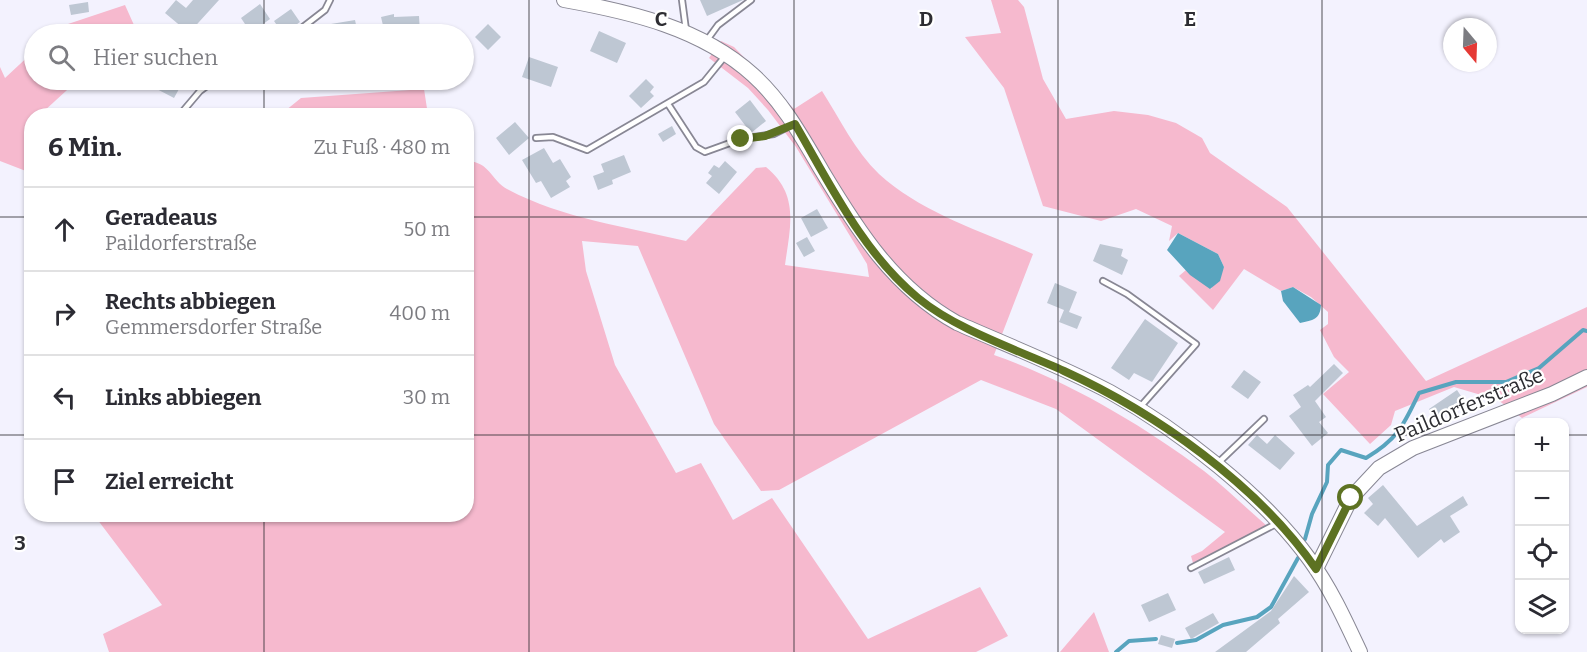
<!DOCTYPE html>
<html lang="de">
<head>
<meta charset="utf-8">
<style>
  body { margin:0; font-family:Bitter,serif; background:#f7f7f7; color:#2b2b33 }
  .controls { position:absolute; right:18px; bottom:18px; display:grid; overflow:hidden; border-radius:12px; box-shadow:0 2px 4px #0004 }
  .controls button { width:54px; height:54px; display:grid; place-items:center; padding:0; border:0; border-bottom:2px solid #e1e1e2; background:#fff; color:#2b2b33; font:30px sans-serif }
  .compass { position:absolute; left:1443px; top:18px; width:54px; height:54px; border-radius:50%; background:#fff; box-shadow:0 2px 4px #0004; rotate:161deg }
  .stop { position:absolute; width:18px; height:18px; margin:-14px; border:4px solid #5d7222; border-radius:50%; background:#fff }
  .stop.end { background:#5d7222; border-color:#fff; box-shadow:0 2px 6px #0008 }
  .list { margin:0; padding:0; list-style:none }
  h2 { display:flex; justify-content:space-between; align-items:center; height:78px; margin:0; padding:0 24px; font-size:26px }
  h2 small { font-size:20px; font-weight:400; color:#7c7c81 }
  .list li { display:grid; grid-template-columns:39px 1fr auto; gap:18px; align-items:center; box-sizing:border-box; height:84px; padding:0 24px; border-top:2px solid #e1e1e2 }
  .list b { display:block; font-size:22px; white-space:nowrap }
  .list p { margin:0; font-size:20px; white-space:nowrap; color:#7c7c81 }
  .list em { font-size:20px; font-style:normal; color:#7c7c81 }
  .icon { flex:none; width:33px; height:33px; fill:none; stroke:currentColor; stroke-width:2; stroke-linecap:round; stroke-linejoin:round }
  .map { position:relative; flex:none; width:1587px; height:652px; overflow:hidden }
  .search { position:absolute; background:#fff; box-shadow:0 2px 4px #0004; left:24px; top:24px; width:450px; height:66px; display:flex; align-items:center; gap:15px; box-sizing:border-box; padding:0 21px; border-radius:33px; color:#7c7c81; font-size:22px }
  .panel { position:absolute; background:#fff; box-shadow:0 2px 4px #0004; left:24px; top:108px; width:450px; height:414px; border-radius:24px }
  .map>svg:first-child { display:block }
  .green { fill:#f6b9ce }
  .water { fill:#58a4be }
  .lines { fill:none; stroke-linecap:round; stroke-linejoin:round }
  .stream { stroke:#58a4be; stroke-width:4 }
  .building { fill:#bec7d3 }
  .lane-casing { stroke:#888794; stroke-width:8 }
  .secondary-casing { stroke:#888794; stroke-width:16 }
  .lane { stroke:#fff; stroke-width:4.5 }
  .secondary { stroke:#fff; stroke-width:14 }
  .route { stroke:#5d7222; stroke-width:8 }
  .grid { fill:none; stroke:#2d2d32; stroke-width:1.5; stroke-opacity:0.55 }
  .labels { text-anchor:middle; stroke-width:4.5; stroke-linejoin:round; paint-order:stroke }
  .street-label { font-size:21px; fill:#2d2d32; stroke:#fff }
  .grid-label { font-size:20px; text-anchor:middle; font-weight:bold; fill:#2d2d32; stroke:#fff; stroke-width:4.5; stroke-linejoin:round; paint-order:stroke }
</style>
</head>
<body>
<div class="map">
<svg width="1587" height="652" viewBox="0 0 1587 652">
  <rect width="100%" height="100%" fill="#f3f2fe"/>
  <!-- green -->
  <path class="green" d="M991 0H1018L1024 7 1043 79 1066 119 1114 111 1148 115 1176 123 1202 138 1210 153 1287 207 1426 381 1587 307V387L1522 418 1498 400 1454 387 1395 411 1391 425 1370 444 1323 394 1349 372 1334 357 1320 330 1328 324V312L1311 297 1293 287 1281 291 1244 269 1213 310 1179 276 1186 270 1211 289 1224 267 1218 254 1178 233 1169 241 1172 226 1136 209 1101 221 1043 206 1004 88 965 37 1001 33Z
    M125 5 138 34H53L62 26Z
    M721 41 734 47 794 109 822 91C840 119 855 151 879 174 922 213 981 231 1033 254L994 355C1066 380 1143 425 1204 471 1226 488 1246 508 1267 526L1193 563 1191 556 1202 551 1225 532 1056 409 981 380 779 490 761 491 714 424 638 246 582 241 586 271 615 365 676 473 701 463 733 520 772 498 868 639 980 587 1008 636 976 652H109L103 634 162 605 94 515 466 514 467 161C490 162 491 180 507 189 561 218 626 227 686 241L756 168 766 167C800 195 790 227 785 265L869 277 867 264 796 147 768 110 748 88 709 58Z
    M34 51V80H78L43 112 51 115 32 116 31 173 0 161V67L5 78Z
    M424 89 428 115H280L301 98Z
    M1094 612 1109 652H1060Z"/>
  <!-- water -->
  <path class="water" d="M1178 233 1218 254 1224 267 1220 281 1210 289 1190 275 1167 250Z
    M1293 287 1321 305C1320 320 1313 320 1300 323L1283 301 1281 291Z"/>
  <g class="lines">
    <!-- stream -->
    <path class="stream" d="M1305 539 1312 514 1327 482 1328 465 1341 450 1366 458C1398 439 1403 426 1419 393L1456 382H1506L1539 368 1583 330 1587 331
      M1177 643 1196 640 1223 625 1257 617 1271 607 1298 558
      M1116 652 1129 641 1156 639"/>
  </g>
  <!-- building -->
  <path class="building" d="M176 0 186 8 193 0H219L189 33 165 13Z
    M700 0H743L707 16Z
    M88 2 89 12 71 15 69 5Z
    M260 4 270 19 251 33 241 18Z
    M291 9 300 22 283 34 274 21Z
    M394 14V17L419 16 420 33 385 34 381 17Z
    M355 20 358 34H333L331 24Z
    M488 24 501 37 488 50 475 37Z
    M599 31 626 43 617 63 590 51Z
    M529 57 558 67 551 87 522 77Z
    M646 79 654 87 650 92 654 96 641 108 629 96Z
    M155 80H184L174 98 151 86Z
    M312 80V86L280 89 279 81Z
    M750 100 766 121 751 133 735 112Z
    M515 122 529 138 509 155 496 138Z
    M672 126 676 134 663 142 658 134Z
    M544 148 553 163 560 159 571 177 566 181 570 187 551 198 541 181 536 183 522 160Z
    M624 155 631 172 612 180 613 184 598 190 593 176 604 172 601 164Z
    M725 161 737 172 719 194 706 183 712 176 708 173 714 165 719 168Z
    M817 209 828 228 811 237 801 218Z
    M807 237 815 251 804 257 796 243Z
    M1100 244 1123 249 1121 256 1128 260 1122 275 1093 261Z
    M1055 283 1077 292 1069 312 1082 317 1077 329 1059 322 1064 310 1047 303Z
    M1145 319 1178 343 1152 382 1134 373 1129 380 1111 368Z
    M1334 364 1343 373 1315 401 1326 417 1319 422 1328 433 1312 446 1289 416 1301 407 1293 395 1308 385 1310 387Z
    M1244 370 1261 382 1248 399 1231 387Z
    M1457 390 1463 399 1435 418 1429 409Z
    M1257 435 1267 444 1275 435 1295 453 1280 470 1248 445Z
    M1383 485 1417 526 1463 496 1468 505 1450 516 1460 532 1444 543 1441 539 1418 558 1385 518 1378 526 1364 513 1373 504 1368 498Z
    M1229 557 1235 570 1204 584 1198 572Z
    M1294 576 1309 592 1278 619 1280 623 1246 652H1215L1271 611Z
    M1168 593 1176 610 1149 622 1141 605Z
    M1213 613 1219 623 1191 639 1185 628Z
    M1161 635 1175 639 1172 648 1158 644Z"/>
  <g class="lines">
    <!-- lane casing -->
    <g class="lane-casing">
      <path id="lane" d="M682 0 686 30
        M294 34 325 10 330 0
        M707 40 718 25 751 0
        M668 104 696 147 705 152 741 139 774 134 792 125
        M183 111 200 91 215 80
        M536 138 553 137 587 150 704 82 726 55
        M1103 281 1127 294 1196 344 1141 406
        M1218 463 1264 419
        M1191 568 1276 524"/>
    </g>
    <!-- secondary casing -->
    <g class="secondary-casing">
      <path id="secondary" d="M564 0C631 12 701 28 753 75 783 102 802 137 822 171 858 231 894 288 957 323 1007 345 1061 366 1110 392 1179 430 1264 496 1310 560 1331 589 1345 620 1360 652
        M1316 569 1351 498 1379 468 1413 448 1552 394 1587 377"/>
    </g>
    <!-- lane -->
    <use href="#lane" class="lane"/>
    <!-- secondary -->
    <use href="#secondary" class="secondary"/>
  </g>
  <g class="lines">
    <!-- route -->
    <path class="route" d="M741 139 765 136 795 124C830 184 863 253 918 298 957 330 1018 350 1064 371 1156 413 1258 485 1316 569L1351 498"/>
  </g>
  <!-- grid -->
  <path class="grid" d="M264 0V34M529 0V652M794 0V652M1058 0V652M1322 0V652M264 80V116M0 217H32M466 217H1587M0 435H32M466 435H1520M1564 435H1587M264 514V652"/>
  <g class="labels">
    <!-- street labels -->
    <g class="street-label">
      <text transform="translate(1469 405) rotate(-23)" y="7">Paildorferstraße</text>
    </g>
  </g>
  <g class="grid-label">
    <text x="661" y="26">C</text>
    <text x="926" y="26">D</text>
    <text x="1190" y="26">E</text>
    <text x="20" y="550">3</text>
  </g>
</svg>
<div class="controls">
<button>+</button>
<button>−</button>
<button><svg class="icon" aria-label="locate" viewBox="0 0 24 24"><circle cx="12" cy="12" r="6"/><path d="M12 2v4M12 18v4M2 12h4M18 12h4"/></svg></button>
<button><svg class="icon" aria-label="layers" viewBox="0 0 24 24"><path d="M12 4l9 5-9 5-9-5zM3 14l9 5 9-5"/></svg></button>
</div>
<svg class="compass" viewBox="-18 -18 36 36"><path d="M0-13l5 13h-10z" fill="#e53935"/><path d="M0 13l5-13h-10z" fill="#7c7c81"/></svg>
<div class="stop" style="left:1351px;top:498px"></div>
<div class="stop end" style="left:741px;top:139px"></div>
<div class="search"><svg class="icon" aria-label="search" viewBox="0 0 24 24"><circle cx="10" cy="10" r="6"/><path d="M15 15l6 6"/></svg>Hier suchen</div>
<section class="panel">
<h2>6 Min.<small>Zu Fuß · 480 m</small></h2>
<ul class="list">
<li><svg class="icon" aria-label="ahead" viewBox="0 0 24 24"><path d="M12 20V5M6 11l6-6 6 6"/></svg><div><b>Geradeaus</b><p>Paildorferstraße</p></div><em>50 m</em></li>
<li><svg class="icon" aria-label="right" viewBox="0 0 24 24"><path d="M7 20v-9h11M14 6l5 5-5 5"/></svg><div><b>Rechts abbiegen</b><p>Gemmersdorfer Straße</p></div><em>400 m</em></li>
<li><svg class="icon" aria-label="left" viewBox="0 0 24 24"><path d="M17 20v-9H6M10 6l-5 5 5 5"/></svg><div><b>Links abbiegen</b></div><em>30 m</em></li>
<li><svg class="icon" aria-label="arrive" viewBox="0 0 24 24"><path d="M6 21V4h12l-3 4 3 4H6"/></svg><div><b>Ziel erreicht</b></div></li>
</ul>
</section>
</div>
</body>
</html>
